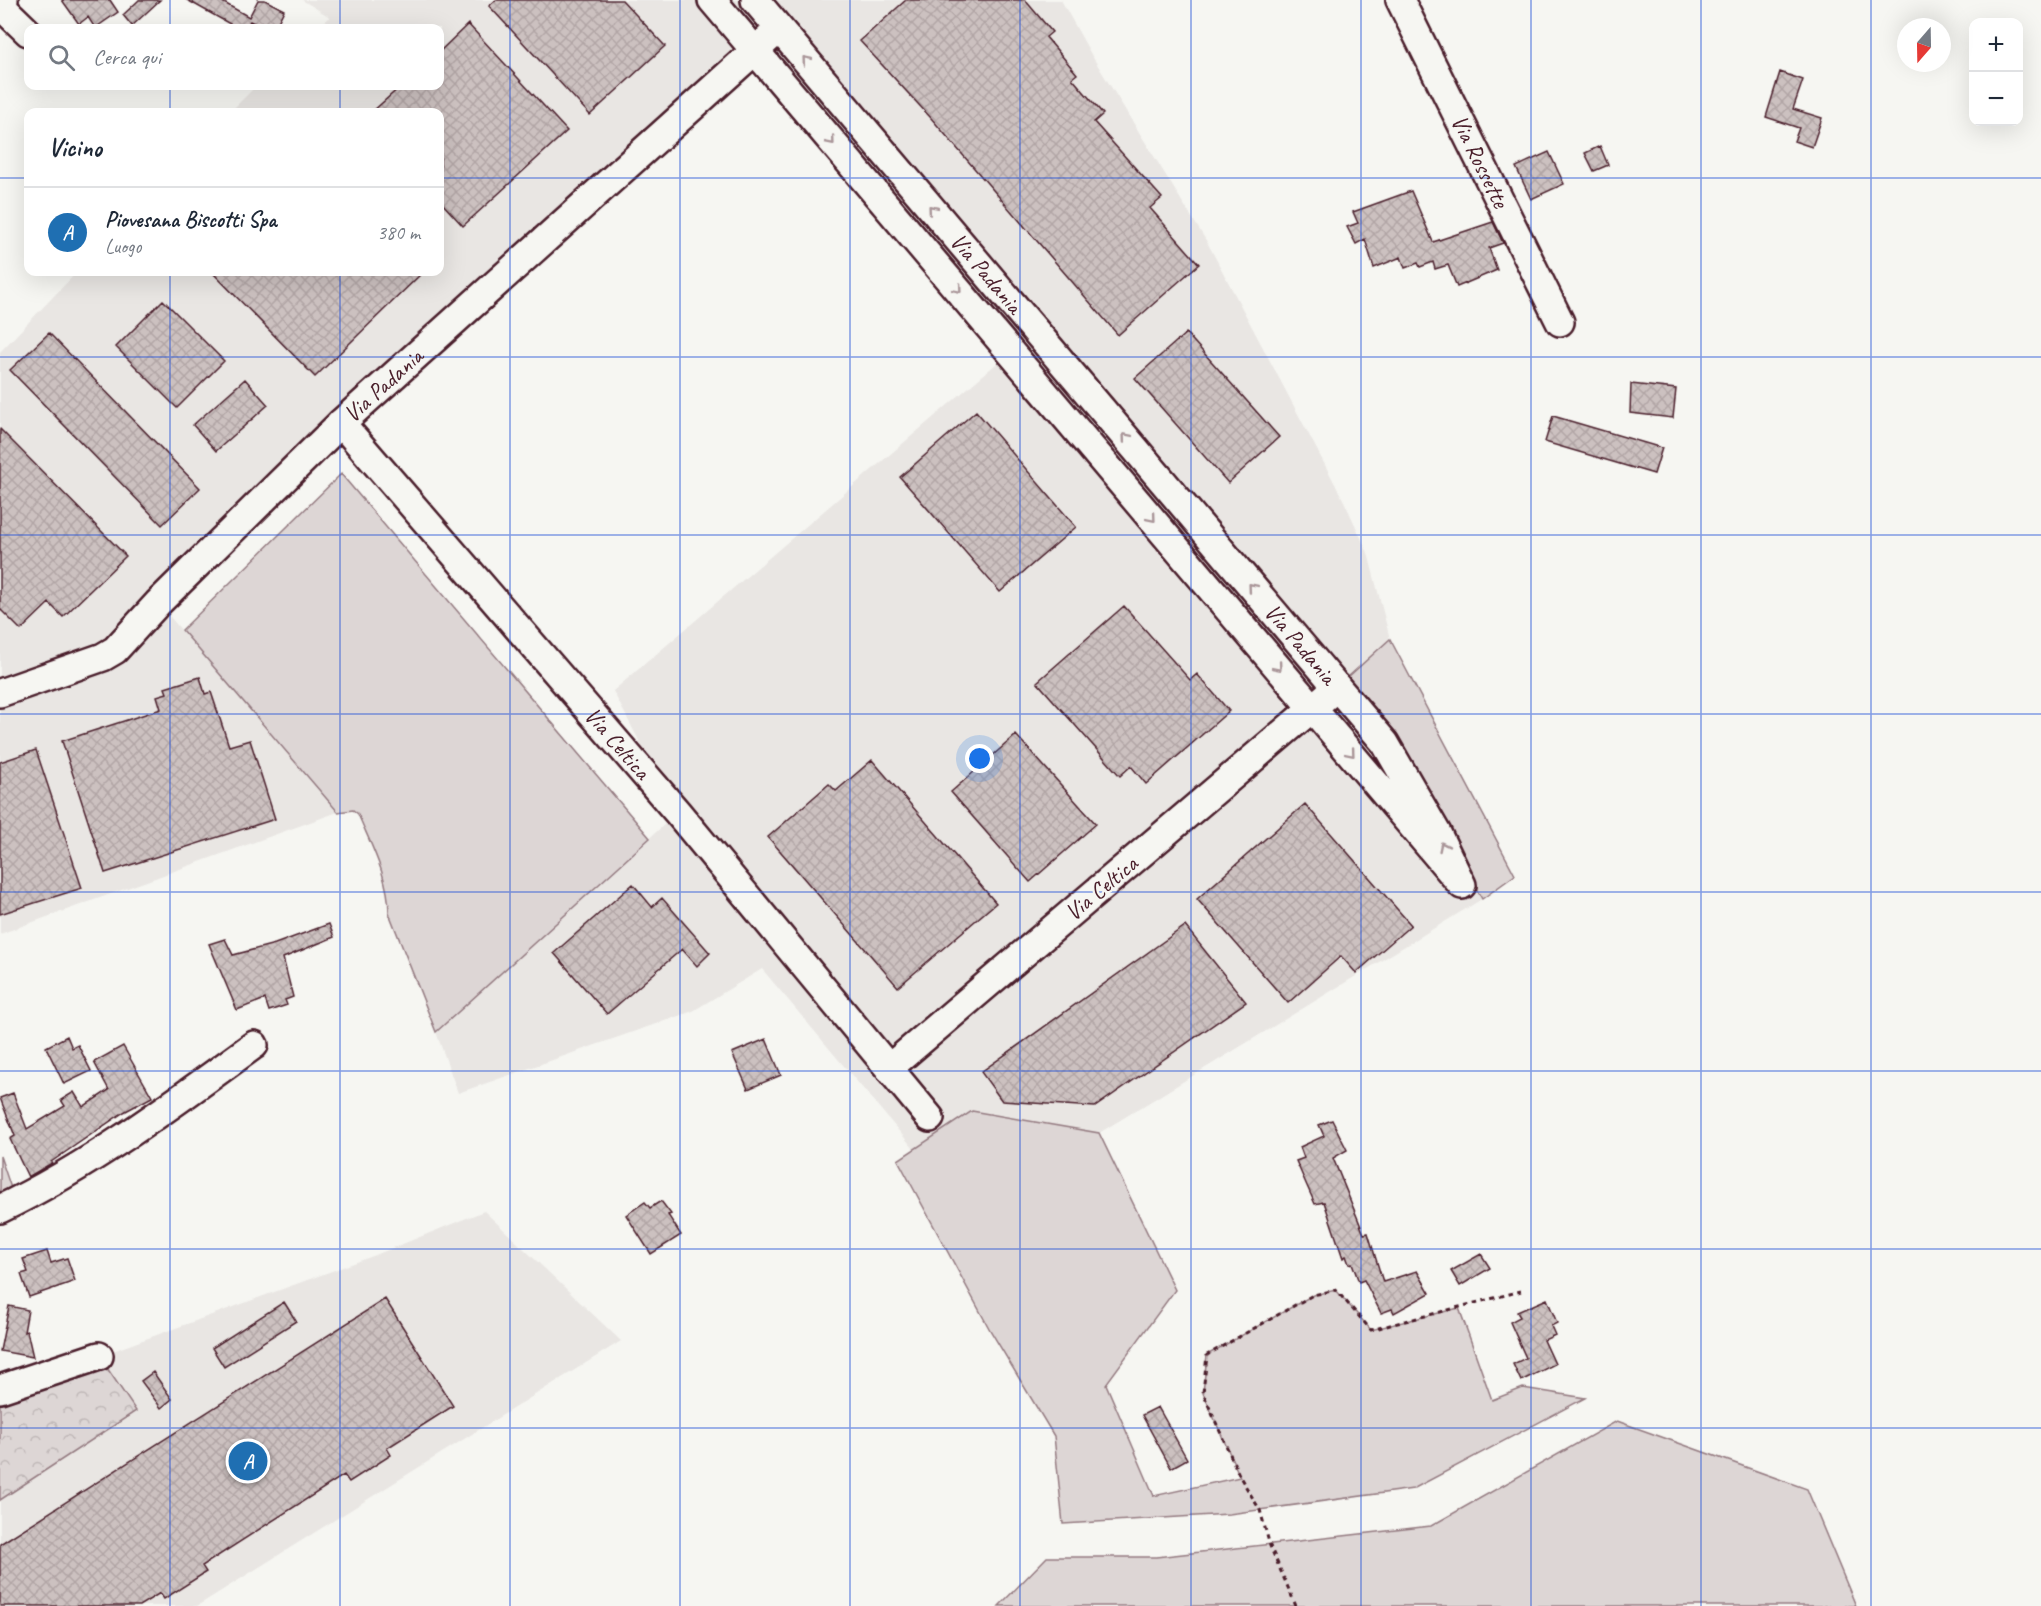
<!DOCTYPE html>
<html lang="it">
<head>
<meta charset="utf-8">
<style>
  body { margin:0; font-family:Caveat,sans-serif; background:#f6f6f7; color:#1f2937 }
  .controls { position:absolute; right:18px; top:18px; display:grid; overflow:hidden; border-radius:12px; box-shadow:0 6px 24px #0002 }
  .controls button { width:54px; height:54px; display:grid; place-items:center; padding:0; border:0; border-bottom:2px solid #e0e1e3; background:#fff; color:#1f2937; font:30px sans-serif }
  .compass { position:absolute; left:1897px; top:18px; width:54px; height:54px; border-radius:50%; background:#fff; box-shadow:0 6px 24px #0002; rotate:200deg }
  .you { position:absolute; left:980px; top:759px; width:21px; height:21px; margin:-15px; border:4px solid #fff; border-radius:50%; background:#1a73e8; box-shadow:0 0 0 9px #1a73e833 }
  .badge { display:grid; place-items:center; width:39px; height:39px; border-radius:50%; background:#1f6fb2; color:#fff; font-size:20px; font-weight:700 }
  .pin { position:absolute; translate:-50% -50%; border:3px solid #fff; box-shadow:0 2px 6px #0006 }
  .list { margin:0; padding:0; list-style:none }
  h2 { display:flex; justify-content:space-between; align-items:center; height:78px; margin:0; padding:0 24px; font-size:26px }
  h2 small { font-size:20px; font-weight:400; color:#747a83 }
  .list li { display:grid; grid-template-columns:39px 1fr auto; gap:18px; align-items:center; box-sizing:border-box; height:90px; padding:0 24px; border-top:2px solid #e0e1e3 }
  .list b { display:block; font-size:22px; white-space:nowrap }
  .list p { margin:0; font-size:20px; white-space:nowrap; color:#747a83 }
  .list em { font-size:20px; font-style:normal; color:#747a83 }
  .icon { flex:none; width:33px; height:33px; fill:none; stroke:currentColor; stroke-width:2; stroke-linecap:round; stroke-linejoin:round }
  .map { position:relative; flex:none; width:2041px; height:1606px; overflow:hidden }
  .search { position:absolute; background:#fff; box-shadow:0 6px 24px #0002; left:24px; top:24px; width:420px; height:66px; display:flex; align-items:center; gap:15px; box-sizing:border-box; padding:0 21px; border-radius:12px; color:#747a83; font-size:22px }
  .panel { position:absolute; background:#fff; box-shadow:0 6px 24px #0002; left:24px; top:108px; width:420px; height:168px; border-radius:12px }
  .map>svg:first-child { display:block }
  .built { fill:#e9e6e3 }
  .green { fill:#ddd6d5; stroke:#947a80; stroke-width:1.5 }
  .forest { fill:url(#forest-crowns); stroke:#947a80; stroke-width:1.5 }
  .building { fill:url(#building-cross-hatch); stroke:#4a1f2b; stroke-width:1.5 }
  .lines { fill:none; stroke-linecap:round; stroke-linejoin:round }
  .minor-casing { stroke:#4a1f2b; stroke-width:32 }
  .major-casing { stroke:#4a1f2b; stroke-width:38 }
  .path { stroke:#4a1f2b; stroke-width:3; stroke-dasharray:4.5 4.5; stroke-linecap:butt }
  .minor { stroke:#f6f6f2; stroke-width:27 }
  .major { stroke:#f6f6f2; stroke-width:33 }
  .oneway { stroke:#a99598 }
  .grid { fill:none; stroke:#1d4ed8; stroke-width:1.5; stroke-opacity:0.55 }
  .labels { text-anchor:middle; stroke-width:4.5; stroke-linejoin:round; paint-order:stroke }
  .street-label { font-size:24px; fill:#4a1f2b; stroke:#f6f6f2 }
</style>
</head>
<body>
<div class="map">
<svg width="2041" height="1606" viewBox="0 0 2041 1606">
  <defs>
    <pattern id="forest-crowns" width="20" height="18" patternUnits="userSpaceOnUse" patternTransform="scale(1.5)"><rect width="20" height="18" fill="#ddd6d5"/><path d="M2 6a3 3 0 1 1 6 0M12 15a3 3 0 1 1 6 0" fill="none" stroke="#bfb7b7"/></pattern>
    <pattern id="building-cross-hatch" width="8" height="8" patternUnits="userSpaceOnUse" patternTransform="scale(1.5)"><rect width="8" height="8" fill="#ccc1c0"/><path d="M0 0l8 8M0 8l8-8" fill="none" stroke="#b1a5a5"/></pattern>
  </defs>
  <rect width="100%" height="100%" fill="#f6f6f2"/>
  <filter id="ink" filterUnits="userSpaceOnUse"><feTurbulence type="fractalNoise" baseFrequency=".0167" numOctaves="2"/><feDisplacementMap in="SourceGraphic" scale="12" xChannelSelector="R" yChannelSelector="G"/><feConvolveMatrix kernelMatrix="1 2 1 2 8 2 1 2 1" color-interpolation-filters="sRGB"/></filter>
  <g filter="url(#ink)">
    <!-- built -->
    <path class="built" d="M302 0H1061L1092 56 1207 242 1344 501 1368 553 1390 639 1337 688 1398 750 1482 899 1099 1133 972 1111 914 1149 762 969 693 1011 458 1093 436 1032 677 813 613 691 1010 352 754 51 158 603 338 812 0 934V352L77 272H440V112H230L256 86H440V28H318L330 17Z
      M484 1211 621 1341 197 1606H0V1500L136 1411 99 1356 373 1256Z"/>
    <!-- green -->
    <path class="green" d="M341 474 650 838 436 1032 389 913C389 878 371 845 358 814L353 810 338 812 182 630Z
      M1390 639 1515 875 1482 899 1398 750 1337 687Z
      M972 1111 1099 1133 1175 1290 1106 1384 1154 1496 1240 1477 1203 1393 1207 1355 1313 1295 1336 1290 1371 1330 1459 1308 1492 1400 1523 1388 1585 1398 1413 1489 1229 1514 1063 1524 1054 1436 990 1330 898 1160Z
      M0 1156 12 1191 0 1196Z
      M1617 1421 1807 1489 1856 1606H999L1047 1557H1156L1431 1526Z"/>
    <!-- forest -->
    <path class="forest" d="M99 1356 136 1411 0 1500V1389Z"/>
    <!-- building -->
    <path class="building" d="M62 0H110L118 12 95 28 88 17 79 24Z
      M139 0H160L132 26 123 15Z
      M187 0H219L249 17 258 0H265L284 10 275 28H264L250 21 246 28H237Z
      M496 0H622L665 46 590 115 489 6Z
      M906 0H1025L1052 32 1046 37 1077 74 1072 78 1103 114 1094 122 1162 198 1150 208 1199 264 1118 335 931 118 860 41Z
      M468 24 567 131 463 226 440 201V112H372L401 86H440V51Z
      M1780 72 1803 80 1793 109 1822 118 1812 147 1794 141 1799 128 1766 117Z
      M1600 146 1608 165 1594 171 1585 153Z
      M1549 152 1564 184 1531 199 1516 167Z
      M1411 191 1433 242 1493 222 1503 243 1489 248 1497 270 1457 287 1448 265 1435 269 1433 262 1420 267 1418 263 1405 268 1401 257 1374 268 1365 239 1356 244 1347 227 1358 223 1353 212Z
      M212 272H423L315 377Z
      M163 300 224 361 177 408 116 347Z
      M49 333 200 488 162 525 10 370Z
      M1186 333 1279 437 1228 483 1135 378Z
      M245 379 268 405 216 451 193 425Z
      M1631 384 1676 389 1673 418 1630 413Z
      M976 411 1076 527 1000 592 900 477Z
      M1553 416 1662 448 1654 474 1545 442Z
      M0 429 126 556 63 617 49 603 21 630 0 609Z
      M1124 606 1190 680 1197 674 1229 711 1146 784 1131 766 1120 776 1037 682Z
      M200 677 205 694 211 692 229 746 250 740 275 819 105 873 62 741 161 709 157 696 167 693 165 688Z
      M1016 735 1096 824 1030 882 951 792Z
      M36 750 82 888 0 914V762Z
      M872 760 996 903 898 987 768 837 829 784 836 791Z
      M1305 804 1411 925 1356 973 1341 956 1288 1003 1197 899Z
      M633 884 652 907 662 898 710 953 697 966 682 949 607 1014 554 953Z
      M329 924 334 937 283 958 293 997 285 1000 287 1005 269 1011 265 999 237 1010 209 944 225 939 233 955 275 944Z
      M1185 926 1246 1002 1095 1107 1002 1101 981 1072Z
      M67 1036 72 1048 78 1045 91 1071 64 1084 46 1047Z
      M766 1039 781 1075 748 1089 732 1053Z
      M123 1046 152 1097 124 1112 51 1162 52 1163 28 1177 10 1139 15 1136 0 1098 13 1093 27 1129 65 1106 61 1100 74 1092 83 1107 109 1090 94 1062Z
      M1332 1120 1347 1150 1333 1158 1364 1234 1368 1233 1383 1282 1417 1271 1430 1293 1394 1313 1392 1309 1381 1313 1364 1280 1359 1282 1352 1263 1349 1264 1346 1256 1343 1258 1324 1202 1315 1204 1296 1161 1304 1158 1300 1147 1324 1136 1319 1125Z
      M661 1201 671 1214 668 1215 681 1235 651 1254 626 1215 645 1202 650 1208Z
      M47 1251 51 1263 67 1258 75 1281 29 1297 21 1274 28 1272 23 1259Z
      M1481 1254 1490 1268 1460 1286 1451 1271Z
      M385 1299 453 1406 387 1448 391 1455 349 1482 344 1475 202 1566 206 1572 164 1599 160 1593 139 1606H0V1544Z
      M1547 1299 1557 1323 1551 1326 1555 1335 1544 1340 1555 1364 1521 1381 1513 1364 1526 1358 1510 1322 1520 1317 1517 1312Z
      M284 1302 296 1321 224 1367 212 1348Z
      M9 1306 28 1310 24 1332 27 1331 33 1357 0 1351Z
      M153 1372 172 1399 161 1408 141 1381Z
      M1158 1407 1187 1459 1171 1468 1142 1415Z"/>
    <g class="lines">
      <!-- minor casing -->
      <g class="minor-casing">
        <g id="minor">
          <path d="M712 0 1462 885 1437 833 1385 743 1337 687"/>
          <path id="s1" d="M755 0 1337 687 889 1068"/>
          <path id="s2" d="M1400 0 1560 322"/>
          <path d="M0 5 28 32"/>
          <path id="s3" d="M341 423 678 813 930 1118"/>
          <path id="s4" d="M0 693 103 657 115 650 158 603 341 423 769 38"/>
          <path d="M0 1209C88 1167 175 1103 254 1045"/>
          <path d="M0 1389 99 1356"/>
        </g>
      </g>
      <!-- major casing -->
      <g class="major-casing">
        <path id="major" d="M0 1 1 0"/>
      </g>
      <!-- path -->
      <path class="path" d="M1296 1606 1270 1546 1260 1510 1240 1477 1203 1393 1207 1355 1313 1295 1336 1290 1371 1330 1521 1291"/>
      <!-- minor -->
      <use href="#minor" class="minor"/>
      <!-- major -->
      <use href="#major" class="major"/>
    </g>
    <!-- one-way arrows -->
    <defs><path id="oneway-chevron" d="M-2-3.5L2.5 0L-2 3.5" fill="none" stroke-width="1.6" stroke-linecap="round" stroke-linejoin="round" transform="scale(1.5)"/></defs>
    <g class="oneway">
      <use href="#oneway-chevron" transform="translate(806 60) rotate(-130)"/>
      <use href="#oneway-chevron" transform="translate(831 141) rotate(50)"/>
      <use href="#oneway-chevron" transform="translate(932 209) rotate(-130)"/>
      <use href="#oneway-chevron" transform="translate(958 289) rotate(50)"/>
      <use href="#oneway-chevron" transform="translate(1126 437) rotate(-130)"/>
      <use href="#oneway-chevron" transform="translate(1152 518) rotate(50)"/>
      <use href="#oneway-chevron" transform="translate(1252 587) rotate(-130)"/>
      <use href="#oneway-chevron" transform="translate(1278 667) rotate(50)"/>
      <use href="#oneway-chevron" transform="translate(1351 753) rotate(50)"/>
      <use href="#oneway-chevron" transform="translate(1443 846) rotate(-116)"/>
    </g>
  </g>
  <!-- grid -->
  <path class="grid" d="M170 0V28M340 0V28M510 0V1606M680 0V1606M850 0V1606M1020 0V1606M1191 0V1606M1361 0V1606M1531 0V1606M1701 0V1606M1871 0V1606M170 86V112M340 86V112M0 178H28M440 178H2041M170 272V1606M340 272V1606M0 357H2041M0 535H2041M0 714H2041M0 892H2041M0 1071H2041M0 1249H2041M0 1428H2041"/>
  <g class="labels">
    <!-- street labels -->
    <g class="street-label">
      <text dy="8" stroke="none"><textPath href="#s2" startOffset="180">Via Rossette</textPath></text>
      <text dy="8" stroke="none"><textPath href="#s1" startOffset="358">Via Padania</textPath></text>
      <text dy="8" stroke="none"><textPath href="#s4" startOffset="500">Via Padania</textPath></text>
      <text dy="8" stroke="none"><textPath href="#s1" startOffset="844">Via Padania</textPath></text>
      <text dy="8" stroke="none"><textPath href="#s3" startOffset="423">Via Celtica</textPath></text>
      <text transform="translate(1101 888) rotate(-40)" y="8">Via Celtica</text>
    </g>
  </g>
</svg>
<div class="controls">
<button>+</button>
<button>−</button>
</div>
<svg class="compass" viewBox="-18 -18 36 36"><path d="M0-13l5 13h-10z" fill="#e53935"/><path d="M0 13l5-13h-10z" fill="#747a83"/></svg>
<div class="you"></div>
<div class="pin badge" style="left:248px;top:1461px">A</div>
<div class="search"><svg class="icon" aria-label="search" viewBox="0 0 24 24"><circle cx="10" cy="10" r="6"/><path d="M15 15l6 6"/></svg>Cerca qui</div>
<section class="panel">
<h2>Vicino<small></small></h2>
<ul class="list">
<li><span class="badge">A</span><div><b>Piovesana Biscotti Spa</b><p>Luogo</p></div><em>380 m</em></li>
</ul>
</section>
</div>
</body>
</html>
